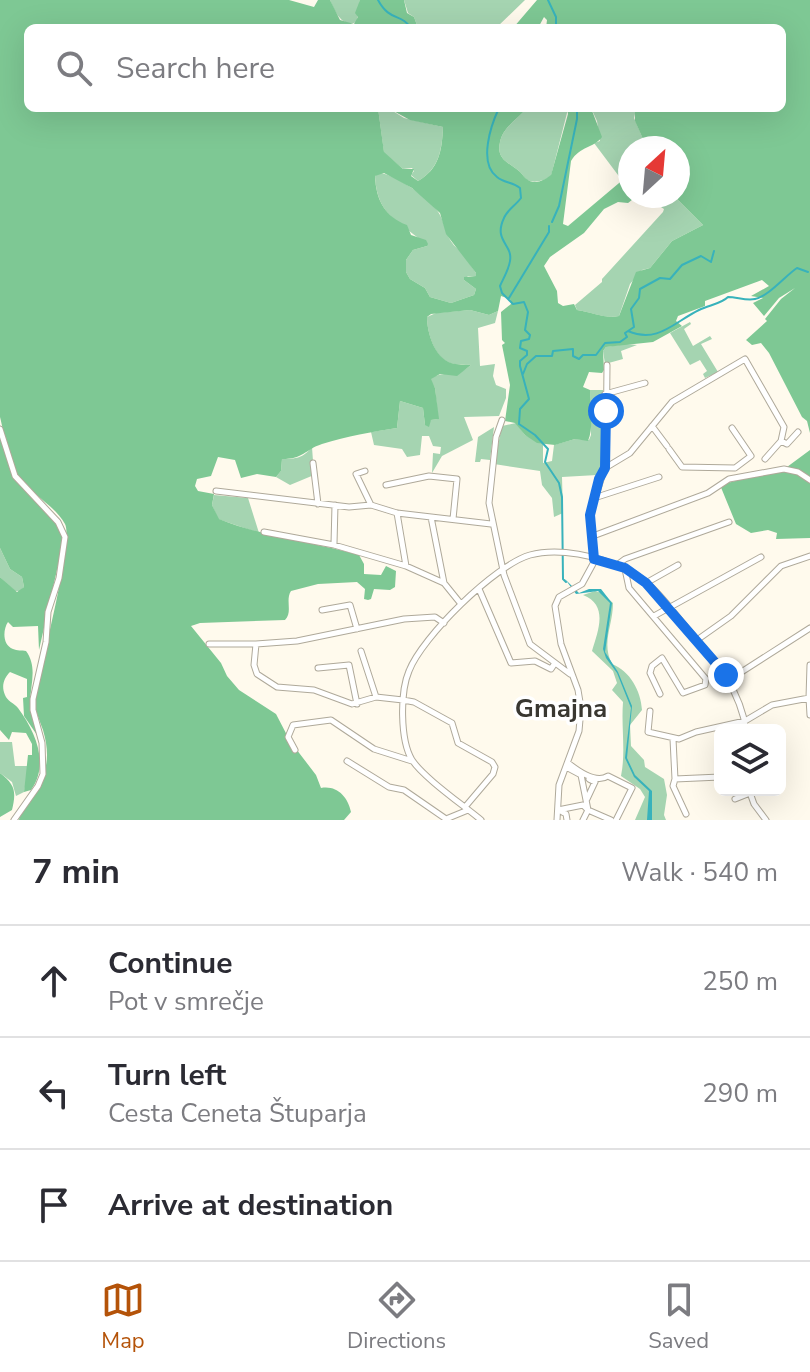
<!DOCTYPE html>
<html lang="en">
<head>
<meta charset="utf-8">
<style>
  body { margin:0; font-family:"Nunito Sans",sans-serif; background:#f2f2f3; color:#2b2b33 }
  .controls { position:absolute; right:24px; bottom:24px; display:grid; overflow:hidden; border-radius:12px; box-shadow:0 8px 32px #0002 }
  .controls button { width:72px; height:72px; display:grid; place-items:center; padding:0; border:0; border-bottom:2px solid #e1e1e2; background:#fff; color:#2b2b33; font:40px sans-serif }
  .compass { position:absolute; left:618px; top:136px; width:72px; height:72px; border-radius:50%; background:#fff; box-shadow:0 8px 32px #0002; rotate:26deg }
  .stop { position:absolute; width:24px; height:24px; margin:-18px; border:6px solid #1a73e8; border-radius:50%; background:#fff }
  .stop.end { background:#1a73e8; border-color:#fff; box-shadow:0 2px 8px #0008 }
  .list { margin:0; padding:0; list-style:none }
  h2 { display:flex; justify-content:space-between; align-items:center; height:104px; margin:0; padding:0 32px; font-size:34px }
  h2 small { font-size:26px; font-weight:400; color:#7c7c81 }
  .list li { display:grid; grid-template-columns:52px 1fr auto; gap:24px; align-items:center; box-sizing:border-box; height:112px; padding:0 32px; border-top:2px solid #e1e1e2 }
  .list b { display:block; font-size:30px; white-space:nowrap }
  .list p { margin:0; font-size:26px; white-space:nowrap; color:#7c7c81 }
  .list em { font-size:26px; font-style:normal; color:#7c7c81 }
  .icon { flex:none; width:44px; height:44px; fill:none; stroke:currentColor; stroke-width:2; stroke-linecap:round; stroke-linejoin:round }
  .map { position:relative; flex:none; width:810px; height:820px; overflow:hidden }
  .search { position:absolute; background:#fff; box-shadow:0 8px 32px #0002; left:24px; right:24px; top:24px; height:88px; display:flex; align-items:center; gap:20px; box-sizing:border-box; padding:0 28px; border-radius:12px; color:#7c7c81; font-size:30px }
  .sheet { height:440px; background:#fff }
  nav { display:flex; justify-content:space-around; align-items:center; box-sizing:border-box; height:112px; border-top:2px solid #e1e1e2; background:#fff; font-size:22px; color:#7c7c81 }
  nav a { display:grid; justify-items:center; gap:4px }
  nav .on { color:#b45309 }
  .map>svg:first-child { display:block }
  .green { fill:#a5d4b1 }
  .forest { fill:#7ec894; fill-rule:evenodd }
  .water { fill:#38b2bb }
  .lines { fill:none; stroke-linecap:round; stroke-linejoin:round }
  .stream { stroke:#38b2bb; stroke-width:2 }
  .minor-casing { stroke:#afa99a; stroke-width:7 }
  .minor { stroke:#fff; stroke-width:5 }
  .route { stroke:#1a73e8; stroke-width:10 }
  .labels { text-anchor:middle; stroke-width:7; stroke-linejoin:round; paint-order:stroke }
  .neighbourhood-label { font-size:26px; font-weight:bold; fill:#393731; stroke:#fff }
</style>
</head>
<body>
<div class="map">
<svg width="810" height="820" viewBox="0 0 810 820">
  <rect width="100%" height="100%" fill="#fffaed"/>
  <!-- green -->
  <path class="green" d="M330 0H360L357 22C342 28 335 12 330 0Z
    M404 0H525L496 28H418L414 17 408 13Z
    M378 108H388L404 118 443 127C442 150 439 169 418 181L411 175 414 171 412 168 403 169 384 153Z
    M527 108 568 109 551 176C545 180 535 184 527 180 524 178 522 173 519 171 508 162 496 159 500 142 503 127 518 119 527 108Z
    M591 108H635L636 110 634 118 647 148H630V183L625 178 621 179 594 143 600 141 597 121Z
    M378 173C393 172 434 201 440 215 445 224 446 236 453 244 454 246 461 251 462 252 467 260 471 266 476 273V276H468L464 280 476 289 474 295 451 303 430 297 425 288 410 279 406 272V260L413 250 427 246C402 221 377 219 375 176Z
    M644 196H674L703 225 672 241 650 268 642 270 630 284 619 316C605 319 591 312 577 310L575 305 602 282V279L663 212 664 209Z
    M470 310 489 315 498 311 495 323 478 328 480 366 495 364 493 376 496 385 506 389V398L499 416 464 417 473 440 442 456 432 473 433 453 440 454 441 447 433 446 429 436H422L420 455 407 457 402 449 374 445 371 432 397 428 400 401 423 408 425 425 431 420 438 419 435 388 430 379C445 369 455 379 471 365 465 364 456 365 450 363 434 357 427 332 427 317L436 313Z
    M690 322 691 324 684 329 693 346 710 336 712 339 701 344 718 372 705 378 703 374 707 371 700 360 690 365 670 333Z
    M626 344 637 345 621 351 623 359 605 364 603 351 606 347Z
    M590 390H603V466L597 475 562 477 563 513 554 517 552 498 542 485 540 471 494 464 502 426 516 423 525 435 543 443V463L552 461 554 445 575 439 589 440 591 435Z
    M494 427 490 460 481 459 480 462H475L478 437Z
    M312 447 314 475 290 485 276 477 281 471 282 459C296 459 303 458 312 447Z
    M214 495 248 498 259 533 218 519 212 505Z
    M0 548 10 569 22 577 24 587 20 591H15L0 577Z
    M595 591 602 593 613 603C613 626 601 642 612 664 630 671 641 691 642 710L630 725 631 746 644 760 645 767 664 779 667 795 664 815 666 820H635L645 797 640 789 621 776C626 751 621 728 623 702L612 690 617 683 613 671 592 651C598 631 609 605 583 595Z
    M0 742H12L15 766H29L24 792 16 796 12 782 0 773Z"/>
  <!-- forest -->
  <path class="forest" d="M0 0H289L314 7 318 0H330L340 20 354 24 358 17 355 13 360 0H404L407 13 414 17 418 28H28V108H378L384 152 403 169H414L411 176 418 181C439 169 442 151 443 127L410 120 388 108H527C518 119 503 127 500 142 496 159 508 162 519 171 522 173 524 178 528 180 535 185 545 180 551 175L568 114 567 108H591L602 137C594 148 580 146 571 161L563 224 568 226 625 178 630 183V196H637L628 203 618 202 604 209 584 233 550 257 544 266 557 291 558 303 563 306 574 304 577 310C591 312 606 319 619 316L636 272 650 268 672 241 703 225 674 196H678V148H647L635 121V108H782V28H546L547 20 544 17 538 28H513L537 0H810V433L807 421 802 417 769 353 761 343 752 345 746 340 767 321 765 319 781 299 795 288 779 298 764 316 753 303 763 298 751 296 769 286 762 280 705 301V306L678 316 676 321 682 326 653 342 606 347 603 351 604 370 602 373 589 372 583 387 590 390C590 405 594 427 588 441L575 439 555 445 537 443 525 435 515 423 505 421 510 385 502 345 505 343 502 340 501 312 511 304 510 299 501 296 498 311 489 315 470 310 431 314 427 317C427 332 434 357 451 363 457 365 465 364 471 365L457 376 440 374 431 379 435 388 439 419 431 420 429 427 425 425 423 408 400 401 397 428C372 432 347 436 322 444 304 450 304 459 282 459L281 471 276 477 257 474 241 478 235 460 218 457 211 476 197 479 195 486 198 491 214 494 212 505 219 519C264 537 312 542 359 555L364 564V574L381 575 386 566 396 571 395 587 390 590 374 589 371 599 368 600 364 599 365 589 357 582 318 584 291 591C285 600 293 612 285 620L200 623 191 626 221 663 227 676 239 690 276 714 290 741 316 775 321 788C337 785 348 797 351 812L344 820H19L20 814C41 785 54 767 43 730 39 719 35 710 34 698 40 670 74 541 65 524 56 507 34 496 22 480 8 464 5 437 0 417ZM384 173 412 188 440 213 446 234 476 273V276L464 277V280L476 289 474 295 451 303 430 297 425 288 410 279 406 272V260L413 250 427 246 428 244 426 240 411 235 407 225C385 217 376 200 375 176Z
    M0 435 11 472 60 527 63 543 39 650 38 626 13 627 8 622C3 629 2 645 13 649 17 651 22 650 26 651 38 667 30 686 30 704 31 715 36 727 39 738L24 716 23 698 27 697V679L10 672C4 678 1 686 5 695 7 701 14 703 18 708 35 731 50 764 31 790L24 792 28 755H32V744L26 733 12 732 9 740 0 730V577L17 592 24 587 22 577 10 569 0 548Z
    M810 450V538L776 539 777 533 768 530 751 533 736 524 720 485 787 467Z
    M0 773C16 785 16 793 12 810L0 817Z"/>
  <!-- water -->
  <path class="water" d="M565 579 579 593 589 589H601L612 603 605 652 618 672 632 706 627 758 635 775 652 791V820H647L649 791 634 777 625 758 631 708 617 673 606 658 603 649 610 603 598 591 576 594Z"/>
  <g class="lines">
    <!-- stream -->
    <path class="stream" d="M378 0C390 22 401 13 411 28
      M548 0 556 17V28
      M499 108C491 125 478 163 497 177 504 183 513 182 520 188L521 198C516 205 507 210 504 218 493 241 513 244 510 261 509 269 503 279 500 286L502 293 513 304 524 302 528 312 525 330 530 335 529 339 521 341 520 348 527 351V355L520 361V366L529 399 520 409 519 424 535 435 548 449 545 462 559 483 562 497 563 579 566 582
      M552 222 559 206 577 119V108
      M509 298 549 232V226
      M628 331C658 344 674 322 699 310 709 305 721 304 728 297 737 297 746 301 755 299 769 296 785 276 797 268L808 272
      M523 374 527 364 536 356H552L553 351 573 349V356L579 359 583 355H596L605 343 620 342 627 337 625 333 634 327 631 309 639 298 640 289 660 278 670 279 682 265 701 256 711 262 714 251"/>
    <!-- minor casing -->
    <g class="minor-casing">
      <path id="minor" d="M605 394 645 383
        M502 420 496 437 489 503 504 575 530 644 570 674
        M652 426 667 446
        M0 429 15 476 58 522 65 537 59 578 48 612 46 642 33 699V710L42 743 43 774 38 786 14 820
        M781 441 787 444 798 432
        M669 449 682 467 735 468 751 456 732 428
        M313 463 318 504
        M605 468 630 453 672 402 745 359 784 427 781 441 765 459
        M365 471 356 474 371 505
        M386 485 429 476 457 479 453 519
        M216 491 349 507 371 505 397 513 491 524
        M594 498 659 477
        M397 513 406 566
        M431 517 444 583
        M264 532 334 545 406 566 444 583 461 604
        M593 536 708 493 729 479 784 469 798 472 810 480
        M334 544 335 505
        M617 565 625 559 729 522
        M625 569 629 588 706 679 705 685 683 693 662 658 652 666 650 673 660 694
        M646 583 678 565
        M479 589 511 663 535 661 551 669 555 663
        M322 610 350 605 357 629
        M654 616 761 557
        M444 623 435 617 404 619 297 641 256 644 254 665 257 674 277 687 314 690 352 704 376 697 403 700 414 702 452 723 458 743 492 762 495 767 493 774 465 807
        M697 640 731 616 781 566 810 556
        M209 644H256
        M361 651 376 697
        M318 668 349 665 357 704
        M729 680 810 628
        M809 698 810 715
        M650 711 648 732 679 739 696 732 745 721 772 705 809 698 810 665
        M673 739 675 779
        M295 750 288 737 293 725 331 720 374 749 412 761
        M347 761 389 787 404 790 446 819 468 810
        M568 763C578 771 596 784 608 776L632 788 616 820
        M566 767 581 775 588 810 583 820
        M749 790 754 804 766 820
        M587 799 595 782 589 779
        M735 799 750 793
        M558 810 583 805 587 809
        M559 810 566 814 567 820
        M588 810 611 820
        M686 814 673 786 675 779 720 777
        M481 820C463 805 424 778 412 760 400 740 400 692 409 671 422 637 495 565 530 555 559 547 598 556 625 569 651 580 668 606 686 627 713 659 740 687 746 730
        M557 820 559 785 579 731 581 708 578 690 561 644 555 606 559 597 582 584 594 562 590 515 606 463 607 365"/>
    </g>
    <!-- minor -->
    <use href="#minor" class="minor"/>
  </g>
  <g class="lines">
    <!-- route -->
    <path class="route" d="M606 411 605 468 599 479 590 515 594 559 625 568 646 583 726 675"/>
  </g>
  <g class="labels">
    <!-- neighbourhood labels -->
    <g class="neighbourhood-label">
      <text x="561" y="717">Gmajna</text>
    </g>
  </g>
</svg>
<div class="controls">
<button><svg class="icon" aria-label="layers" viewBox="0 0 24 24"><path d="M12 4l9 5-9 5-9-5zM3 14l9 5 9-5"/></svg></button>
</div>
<svg class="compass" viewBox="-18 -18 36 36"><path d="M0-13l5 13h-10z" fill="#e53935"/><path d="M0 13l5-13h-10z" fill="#7c7c81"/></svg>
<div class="stop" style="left:606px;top:411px"></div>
<div class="stop end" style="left:726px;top:675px"></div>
<div class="search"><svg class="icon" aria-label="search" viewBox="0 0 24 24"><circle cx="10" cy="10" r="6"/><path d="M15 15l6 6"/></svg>Search here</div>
</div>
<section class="sheet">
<h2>7 min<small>Walk · 540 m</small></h2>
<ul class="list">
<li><svg class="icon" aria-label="ahead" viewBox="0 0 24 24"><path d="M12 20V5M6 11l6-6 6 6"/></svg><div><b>Continue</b><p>Pot v smrečje</p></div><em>250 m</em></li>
<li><svg class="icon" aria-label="left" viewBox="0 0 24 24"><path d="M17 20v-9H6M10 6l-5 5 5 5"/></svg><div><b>Turn left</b><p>Cesta Ceneta Štuparja</p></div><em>290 m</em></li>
<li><svg class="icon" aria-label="arrive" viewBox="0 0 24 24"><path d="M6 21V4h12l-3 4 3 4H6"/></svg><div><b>Arrive at destination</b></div></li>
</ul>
</section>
<nav>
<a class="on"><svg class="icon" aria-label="map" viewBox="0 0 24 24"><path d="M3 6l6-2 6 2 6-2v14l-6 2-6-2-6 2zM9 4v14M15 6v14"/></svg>Map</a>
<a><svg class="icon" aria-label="directions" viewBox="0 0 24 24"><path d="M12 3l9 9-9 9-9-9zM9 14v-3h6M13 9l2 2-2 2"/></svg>Directions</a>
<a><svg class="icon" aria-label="saved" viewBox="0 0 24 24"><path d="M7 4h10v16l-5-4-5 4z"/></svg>Saved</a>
</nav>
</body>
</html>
